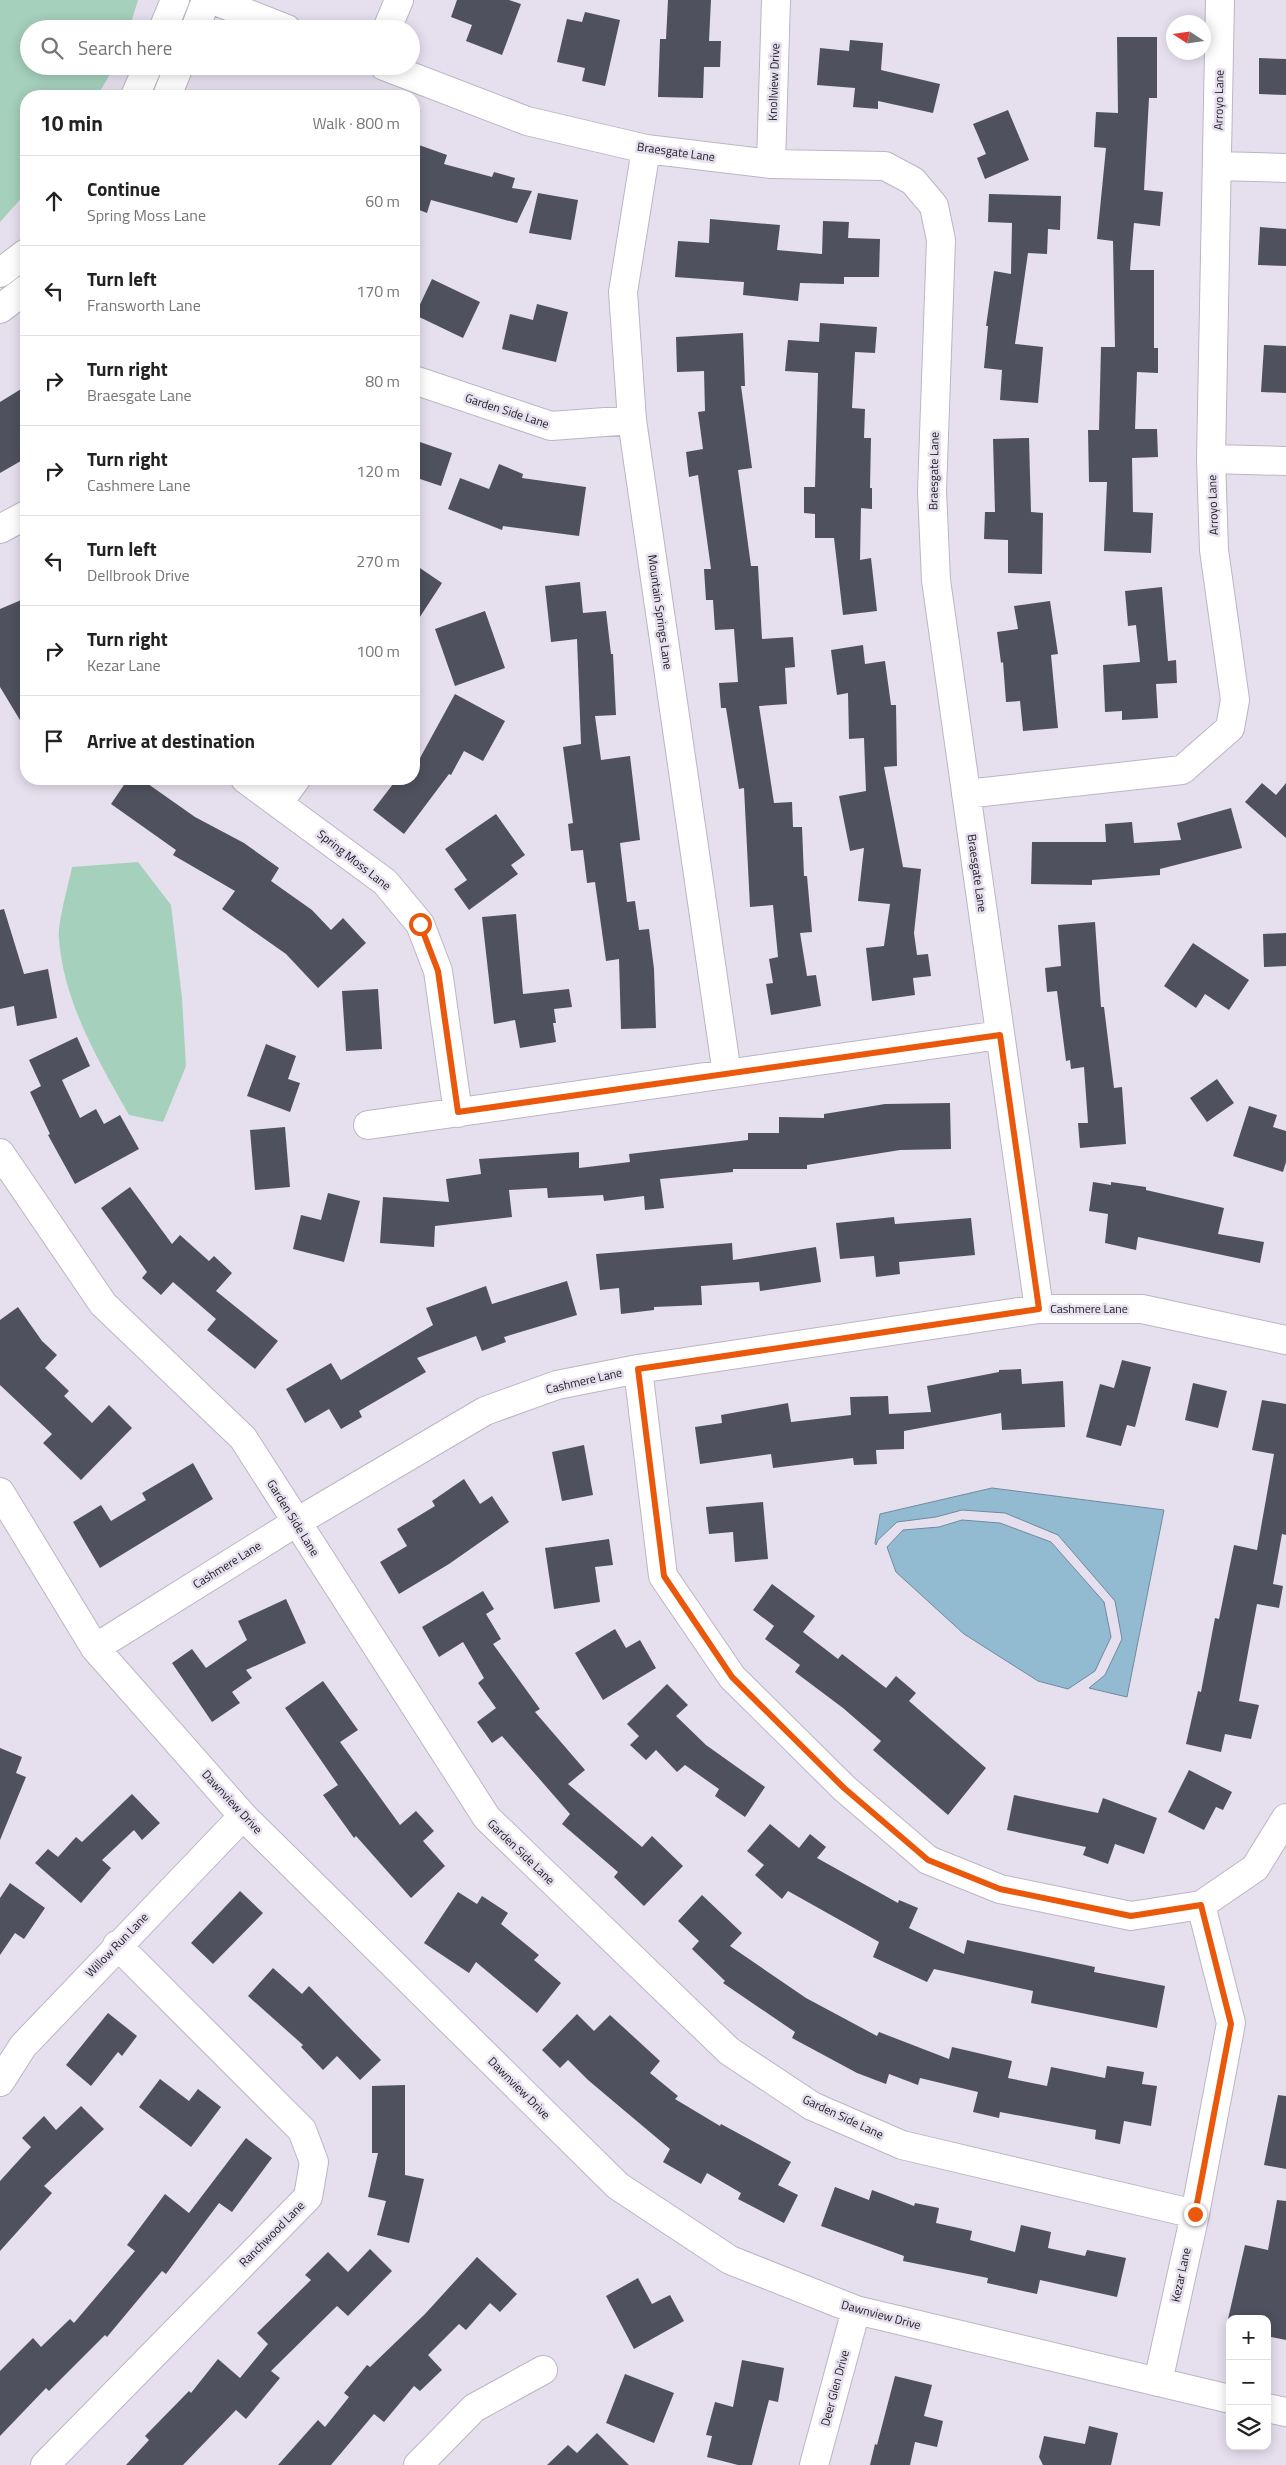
<!DOCTYPE html>
<html lang="en">
<head>
<meta charset="utf-8">
<style>
  body { margin:0; font-family:"Titillium Web",sans-serif; background:#f2f2f2; color:#222 }
  .controls { position:absolute; right:15px; bottom:15px; display:grid; overflow:hidden; border-radius:10px; box-shadow:0 2px 12px #0003 }
  .controls button { width:45px; height:45px; display:grid; place-items:center; padding:0; border:0; border-bottom:1px solid #e0e0e0; background:#fff; color:#222; font:25px sans-serif }
  .compass { position:absolute; left:1166px; top:15px; width:45px; height:45px; border-radius:50%; background:#fff; box-shadow:0 2px 12px #0003; rotate:282deg }
  .stop { position:absolute; width:15px; height:15px; margin:-11px; border:4px solid #ea580c; border-radius:50%; background:#fff }
  .stop.end { background:#ea580c; border-color:#fff; box-shadow:0 1px 5px #0008 }
  .list { margin:0; padding:0; list-style:none }
  h2 { display:flex; justify-content:space-between; align-items:center; height:65px; margin:0; padding:0 20px; font-size:21px }
  h2 small { font-size:16px; font-weight:400; color:#767676 }
  .list li { display:grid; grid-template-columns:32px 1fr auto; gap:15px; align-items:center; box-sizing:border-box; height:90px; padding:0 20px; border-top:1px solid #e0e0e0 }
  .list b { display:block; font-size:19px; white-space:nowrap }
  .list p { margin:0; font-size:16px; white-space:nowrap; color:#767676 }
  .list em { font-size:16px; font-style:normal; color:#767676 }
  .icon { flex:none; width:28px; height:28px; fill:none; stroke:currentColor; stroke-width:2; stroke-linecap:round; stroke-linejoin:round }
  .map { position:relative; flex:none; width:1286px; height:2465px; overflow:hidden }
  .search { position:absolute; background:#fff; box-shadow:0 2px 12px #0003; left:20px; top:20px; width:400px; height:55px; display:flex; align-items:center; gap:12px; box-sizing:border-box; padding:0 18px; border-radius:28px; color:#767676; font-size:19px }
  .panel { position:absolute; background:#fff; box-shadow:0 2px 12px #0003; left:20px; top:90px; width:400px; height:695px; border-radius:20px }
  .map>svg:first-child { display:block }
  .green { fill:#a5d0bb }
  .water { fill:#92bbd2; stroke:#6f8b9d }
  .building { fill:#50515f }
  .lines { fill:none; stroke-linecap:round; stroke-linejoin:round }
  .minor-casing { stroke:#bcb5c4; stroke-width:30 }
  .minor { stroke:#fff; stroke-width:28 }
  .route { stroke:#ea580c; stroke-width:6 }
  .labels { text-anchor:middle; stroke-width:5; stroke-linejoin:round; paint-order:stroke }
  .street-label { font-size:12px; fill:#1d1b20; stroke:#e6dfee }
</style>
</head>
<body>
<div class="map">
<svg width="1286" height="2465" viewBox="0 0 1286 2465">
  <rect width="100%" height="100%" fill="#e6dfee"/>
  <!-- green -->
  <path class="green" d="M0 0H138L129 29H29V66H115L97 96H26V193L0 222Z
    M138 862 171 905 182 998 186 1066 163 1122 129 1115C98 1060 64 1003 59 939 57 924 69 883 72 867Z"/>
  <!-- water -->
  <path class="water" d="M992 1488 1164 1510 1127 1697 1089 1688 1105 1675 1122 1639 1115 1601 1058 1535 1005 1513 962 1510 936 1517 897 1522 878 1540 876 1545 875 1543 880 1514Z
    M962 1520 1000 1523 1051 1542 1104 1602 1111 1637 1095 1671 1068 1689 1038 1681 964 1634 896 1572 887 1547 903 1530 939 1527Z"/>
  <!-- building -->
  <path class="building" d="M457 0H509L521 4 502 55 466 41 472 25 451 17Z
    M668 0H711L709 41H721L720 67H704L703 98 658 97 660 39H666Z
    M585 12 620 20 605 86 582 81 585 68 557 62 567 19 582 22Z
    M1117 37H1157V98H1149L1144 190 1163 192 1160 226 1134 223 1130 270H1154V348H1158V373L1137 372 1135 429H1157L1158 457 1132 458 1133 512 1153 513 1151 553 1104 551 1107 482H1089L1088 430H1099L1101 347H1115L1113 241 1097 239 1106 148 1094 147 1096 112 1118 113Z
    M850 40 883 43 881 70 940 84 933 113 878 101V109L853 107 855 88 817 85 820 48 849 51Z
    M1259 58 1286 59V95L1259 94Z
    M1008 110 1029 160 985 179 977 158 986 154 973 124Z
    M419 145 447 155 444 164 492 177 494 172 515 178 512 188 532 191 517 223 431 200 427 213 414 208V161Z
    M538 193 578 200 571 240 529 233Z
    M989 194 1061 196 1060 230 1048 229 1047 254 1028 253 1015 344 1043 347 1038 403 1000 400 1002 370 984 368 988 326H986L994 271 1011 274 1012 223 988 222Z
    M710 219 780 225 777 250 822 254 823 221 849 222 848 238 880 239 879 277H844V284L800 283 798 301 743 295 744 282 675 277 678 241 709 243Z
    M1260 227 1286 229V266L1258 265Z
    M432 279 480 302 463 338 415 315Z
    M537 304 568 312 556 362 502 349 510 314 533 320Z
    M820 323 877 327 875 353 855 352 852 408 865 409 864 438H871L870 488H872V509L861 508 860 560 871 558 877 611 843 615 834 538H815V514L804 513V487H815L818 373 785 371 788 340 819 342Z
    M743 333 745 386H741L752 468 738 470 751 566H758L762 639 793 637 795 667 785 668 787 704 759 706 774 803 792 802 793 827H802L804 876H807L812 932 800 933 807 976 816 975 821 1006 771 1015 766 984 773 983 769 959 778 957 773 905 750 907 744 788 739 789 726 708H721L719 683 738 682 734 629 715 630 713 600H706L704 569H711L698 475 689 477 686 452 703 449 698 412 705 411 704 371 677 372 676 337Z
    M1264 345 1286 346V393L1261 392Z
    M26 386V458L0 473V402Z
    M1029 438 1031 512 1043 513 1042 574 1008 573V540L984 539 985 512H995L993 439Z
    M414 440 452 453 441 486 414 477Z
    M499 464 523 474 522 478 586 487 579 536 503 526 502 530 448 509 460 478 489 489Z
    M414 564 442 583 414 626Z
    M580 582 583 613 606 611 611 654H613L616 715 595 716 601 760 630 756 640 840 620 843 627 902 635 901 639 930 649 929 654 969 656 1028 621 1029 619 959 606 961 595 882 587 883 583 850 571 851 568 824 573 823 563 747 581 744 577 639 551 642 545 586Z
    M1162 587 1168 661 1176 660 1177 683 1156 684 1158 718 1122 720V711L1105 712 1103 665 1140 662 1136 625 1128 626 1125 591Z
    M26 598V730L0 687V609Z
    M1050 601 1058 654 1051 655 1058 728 1023 731 1020 701 1006 702 1003 662 1001 663 997 632 1018 629 1014 606Z
    M485 611 505 668 455 686 435 629Z
    M863 645 865 664 885 661 891 705H896L897 766 884 767 903 867 921 869 914 933 917 955 928 954 931 976 913 978 915 995 872 1001 866 948 884 946 890 904 858 901 864 848 850 851 839 796 866 791 864 738 849 739 848 693 837 695 831 650Z
    M455 694 505 721 483 761 464 751 451 775 449 774 404 834 373 810 397 779H414V769Z
    M128 779H141L195 817 244 843 279 868 271 881 312 910 331 930 343 918 366 943 318 988 286 954 222 909 235 891 173 855 176 850 111 804Z
    M1262 783 1276 795 1286 783V838L1245 802Z
    M1231 808 1242 848 1160 869V875L1092 880V885L1031 884 1032 842H1106L1105 824 1132 822 1134 843 1181 840 1177 823Z
    M496 814 525 855 511 865 518 874 469 910 454 889 467 880 445 849Z
    M4 909 24 974 48 969 57 1018 17 1026 14 1006 0 1009V910Z
    M516 914 523 994 569 989 572 1007 554 1009 556 1023H553L556 1042 520 1048 515 1020 494 1024 482 917Z
    M1095 922 1101 1007H1104L1114 1088 1122 1087 1126 1144 1080 1148 1078 1123H1088L1084 1067 1071 1069 1070 1060 1066 1061 1057 991 1047 992 1045 968 1061 966 1058 925Z
    M1286 933V966L1264 967 1263 934Z
    M1193 943 1249 980 1229 1010 1205 994 1196 1008 1164 986Z
    M378 989 382 1049 346 1051 342 991Z
    M77 1037 90 1066 62 1080 80 1118 96 1109 104 1124 120 1115 139 1149 75 1184 48 1135 50 1134 30 1092 41 1086 29 1060Z
    M266 1044 296 1056 288 1079 300 1083 290 1112 247 1096Z
    M1217 1079 1234 1103 1207 1122 1190 1098Z
    M950 1103 951 1149 900 1150 807 1165V1169H733V1172L660 1179 664 1208 645 1210 644 1196 604 1201 603 1195 548 1198 547 1188 509 1190 512 1217 435 1226 434 1247 380 1243 383 1197 449 1202 446 1179 481 1174 479 1159 579 1152V1168L630 1162 629 1154 748 1140V1133H779V1117L824 1118V1114L885 1104Z
    M1249 1106 1277 1115 1273 1127 1286 1131V1162L1283 1172 1233 1156Z
    M285 1127 290 1187 255 1190 250 1130Z
    M1093 1182 1111 1185V1182L1146 1187V1190L1224 1208 1218 1234 1264 1242 1260 1263 1138 1237 1136 1250 1105 1243 1108 1214 1089 1211Z
    M130 1187 172 1244 180 1235 209 1261 214 1256 232 1273 216 1291 278 1341 255 1369 207 1330 216 1319 173 1282 161 1295 142 1278 147 1272 101 1208Z
    M328 1193 360 1201 344 1262 293 1249 301 1215 321 1220Z
    M894 1217 895 1224 971 1218 975 1255 899 1262 900 1274 876 1277 874 1256 840 1259 836 1223Z
    M732 1243 733 1260 816 1247 821 1282 760 1291 759 1282 701 1286 702 1305 654 1307V1310L621 1314 619 1288 600 1290 596 1254Z
    M567 1281 577 1315 504 1337 506 1342 482 1351 476 1336 417 1358 426 1372 359 1411 362 1417 341 1429 329 1409 305 1423 286 1389 331 1363 341 1380 433 1325 426 1308 486 1286 492 1304Z
    M18 1307 42 1341 57 1355 45 1368 69 1391 64 1396 92 1423 109 1405 132 1428 81 1480 43 1443 52 1434 0 1385V1320Z
    M1122 1360 1151 1367 1135 1427 1127 1425 1121 1446 1086 1437 1100 1384 1114 1388Z
    M1021 1369 1022 1384 1063 1381 1065 1427 1002 1430 1001 1413 904 1431V1449L876 1450 877 1464 854 1465 853 1458 773 1468 771 1454 700 1464 695 1427 722 1423 721 1415 788 1403 791 1422 851 1415 850 1397 888 1396 889 1414 931 1412 927 1386 999 1372V1370Z
    M1193 1383 1227 1391 1218 1428 1185 1420Z
    M1262 1400 1286 1404V1535L1282 1534 1273 1584 1283 1586 1279 1608 1257 1604 1239 1701 1259 1705 1251 1739 1225 1734 1221 1752 1186 1744 1198 1691 1201 1692 1215 1618 1219 1619 1234 1545 1257 1550 1274 1454 1252 1450Z
    M584 1445 593 1495 562 1501 552 1452Z
    M193 1463 213 1499 100 1568 73 1522 101 1505 111 1521 146 1500 142 1493Z
    M464 1479 480 1504 492 1496 509 1522 449 1564 399 1594 380 1562 407 1546 397 1529 435 1506 432 1501Z
    M763 1502 768 1559 735 1562 733 1532 709 1534 706 1507Z
    M609 1539 613 1565 595 1567 600 1602 554 1609 545 1548Z
    M772 1584 815 1616 803 1632 838 1659 842 1654 886 1688 896 1676 916 1693 909 1701 986 1768 948 1815 873 1750 881 1741 843 1708 795 1672 800 1665 765 1639 774 1626 753 1610Z
    M483 1591 494 1609 486 1614 501 1639 493 1644 540 1709 535 1712 585 1770 568 1784 642 1847 652 1836 683 1866 644 1906 614 1877 618 1872 562 1824 570 1814 502 1736 492 1743 477 1722 496 1708 478 1683 484 1678 463 1642 439 1657 422 1627Z
    M286 1599 306 1643 246 1670 252 1678 232 1692 240 1703 212 1722 172 1663 192 1649 206 1668 247 1640 238 1621Z
    M615 1629 626 1648 640 1640 656 1668 603 1700 575 1653Z
    M323 1681 358 1730 340 1742 400 1825 416 1811 434 1831 423 1841 445 1866 411 1898 356 1836 354 1838 323 1795 338 1785 285 1708Z
    M667 1684 688 1705 676 1716 706 1745 765 1787 745 1817 715 1796 719 1789 685 1765 677 1772 656 1750 646 1760 630 1745 639 1736 627 1724Z
    M0 1748 22 1757 16 1773 26 1777 0 1840Z
    M1189 1770 1232 1792 1223 1810 1216 1807 1204 1830 1168 1812Z
    M132 1794 160 1823 142 1840 134 1830 102 1860 111 1868 81 1903 35 1863 48 1849 58 1857 76 1837 82 1842Z
    M1014 1795 1098 1813 1103 1798 1157 1818 1144 1854 1115 1844 1108 1864 1083 1855 1086 1847 1007 1830Z
    M770 1824 799 1848 810 1834 826 1847 817 1858 898 1903 899 1900 918 1908 909 1928 964 1954 967 1940 1095 1967 1094 1972 1165 1986 1157 2028 1031 2003 1033 1991 934 1969 927 1982 873 1957 879 1942 788 1891 782 1899 755 1875 764 1865 747 1851Z
    M10 1883 45 1908 24 1939 15 1933 0 1955V1898Z
    M240 1891 263 1913 213 1964 191 1943Z
    M458 1892 477 1904 482 1896 508 1913 501 1924 539 1955 534 1960 561 1983 537 2013 476 1962 469 1973 424 1943Z
    M702 1895 742 1933 730 1946 806 1998 877 2036 879 2032 949 2059 952 2047 1012 2061 1008 2078 1047 2086 1051 2067 1105 2078 1107 2066 1144 2072 1142 2084 1157 2086 1151 2126 1124 2121 1120 2144 1095 2139 1096 2130 1000 2112 999 2118 973 2112 978 2092 920 2078 918 2085 889 2074 886 2084 857 2073 792 2038 795 2032 723 1983 725 1981 692 1949 699 1941 678 1921Z
    M273 1968 302 1994 309 1986 381 2060 360 2080 337 2056 323 2070 301 2047 303 2045 248 1996Z
    M108 2013 137 2036 122 2056 118 2052 91 2086 66 2065Z
    M577 2014 594 2031 610 2015 660 2061 650 2073 678 2096 675 2099 720 2126 721 2124 791 2162 778 2185 798 2195 784 2223 738 2199 741 2193 707 2173 701 2184 663 2162 670 2149 588 2080 568 2060 560 2068 542 2050Z
    M160 2079 189 2101 198 2089 221 2107 191 2147 139 2107Z
    M405 2085V2175L424 2179 409 2243 377 2235 386 2201 368 2197 378 2153H372V2086Z
    M1278 2095 1286 2096V2169L1264 2165Z
    M81 2106 104 2129 44 2186 52 2193 0 2251V2181L31 2147 22 2138 44 2116 56 2130Z
    M246 2138 272 2158 232 2212 219 2203 166 2274 162 2271 107 2337 105 2335 49 2391 46 2388 0 2436V2371L33 2338 41 2347 70 2319 74 2323 135 2251 127 2245 165 2194 189 2213Z
    M835 2187 869 2200 872 2190 914 2206 915 2203 939 2208 936 2223 972 2231 970 2240 1015 2252 1021 2225 1051 2232 1048 2248 1085 2256 1087 2250 1126 2258 1117 2297 1040 2280 1037 2294 987 2283 988 2278 903 2261 904 2256 821 2226Z
    M1277 2200 1286 2201V2340L1267 2336V2319H1228L1245 2245 1268 2250Z
    M370 2249 392 2271 348 2316 337 2306 271 2371 280 2378 246 2419 236 2410 183 2465H126L149 2440 145 2436 189 2391 191 2393 218 2359 240 2378 268 2344 257 2333 311 2280 305 2275 328 2252 348 2272Z
    M477 2257 517 2294 500 2312 490 2303 466 2330 459 2324 428 2355 442 2370 420 2391 414 2386 384 2422 374 2414 331 2465H278L318 2420 325 2427 349 2397 344 2393 367 2365 370 2367 425 2314Z
    M638 2278 652 2304 670 2295 684 2321 634 2349 606 2296Z
    M742 2360 784 2368 778 2402 769 2400 752 2465H738L707 2457 712 2436 706 2435 715 2402 733 2407Z
    M625 2374 674 2393 654 2443 606 2423Z
    M895 2376 932 2385 924 2416 943 2421 937 2447 915 2442 910 2465H870L875 2444 877 2445Z
    M1089 2426 1118 2433 1111 2465H1043L1039 2457 1044 2436 1085 2444Z
    M597 2433 629 2465H547L568 2445 577 2453Z"/>
  <g class="lines">
    <!-- minor casing -->
    <g class="minor-casing">
      <path id="minor" d="M213 0 287 29
        M163 29 175 0
        M195 29 206 0
        M387 29 399 0
        M384 66 527 121 646 149 771 164 885 166 913 181 934 206 941 240 932 491 936 580 1039 1309
        M135 96 148 66
        M167 96 179 66
        M646 149 623 292 632 420 727 1074
        M771 164 776 0
        M1217 166 1286 168
        M0 273 26 253
        M0 309 26 289
        M414 380 551 426 632 420
        M1211 459 1286 461
        M0 529 26 515
        M245 779 385 882 420 924 438 971 458 1113
        M966 794 1182 770 1230 728 1235 700 1214 550 1211 459 1220 0
        M279 802 296 779
        M368 1125 1000 1035
        M0 1153 103 1304 243 1438 487 1818 729 2051 812 2106 902 2145 1195 2214
        M638 1369 663 1576 732 1677 844 1788 928 1860 1000 1889 1131 1916 1201 1905 1255 1868 1286 1818
        M0 1492 95 1648 243 1816 618 2186 730 2260 856 2310 1230 2399
        M95 1648 295 1523 485 1411 557 1385 638 1369 1039 1309H1142L1286 1340
        M0 2082 23 2046 243 1816
        M1158 2382 1195 2214 1231 2023 1201 1905
        M1267 2408 1286 2412
        M45 2465 308 2197 314 2162 302 2130 117 1945
        M418 2465 474 2408 543 2370
        M814 2465 856 2310"/>
    </g>
    <!-- minor -->
    <use href="#minor" class="minor"/>
  </g>
  <g class="lines">
    <!-- route -->
    <path class="route" d="M420 924 438 971 458 1112 1000 1035 1039 1309 638 1369 664 1576 732 1677 844 1788 928 1860 1000 1889 1131 1916 1201 1905 1231 2024 1195 2214"/>
  </g>
  <g class="labels">
    <!-- street labels -->
    <g class="street-label">
      <text transform="translate(774 82) rotate(-88)" y="4">Knollview Drive</text>
      <text transform="translate(1219 100) rotate(-89)" y="4">Arroyo Lane</text>
      <text transform="translate(676 152) rotate(8)" y="4">Braesgate Lane</text>
      <text transform="translate(507 411) rotate(18)" y="4">Garden Side Lane</text>
      <text transform="translate(934 471) rotate(-89)" y="4">Braesgate Lane</text>
      <text transform="translate(1213 505) rotate(-92)" y="4">Arroyo Lane</text>
      <text transform="translate(660 612) rotate(82)" y="4">Mountain Springs Lane</text>
      <text transform="translate(354 860) rotate(38)" y="4">Spring Moss Lane</text>
      <text transform="translate(977 873) rotate(82)" y="4">Braesgate Lane</text>
      <text x="1089" y="1313">Cashmere Lane</text>
      <text transform="translate(584 1381) rotate(-13)" y="4">Cashmere Lane</text>
      <text transform="translate(293 1518) rotate(58)" y="4">Garden Side Lane</text>
      <text transform="translate(227 1565) rotate(-32)" y="4">Cashmere Lane</text>
      <text transform="translate(232 1802) rotate(47)" y="4">Dawnview Drive</text>
      <text transform="translate(521 1852) rotate(44)" y="4">Garden Side Lane</text>
      <text transform="translate(117 1945) rotate(-46)" y="4">Willow Run Lane</text>
      <text transform="translate(519 2088) rotate(45)" y="4">Dawnview Drive</text>
      <text transform="translate(843 2117) rotate(25)" y="4">Garden Side Lane</text>
      <text transform="translate(272 2234) rotate(-45)" y="4">Ranchwood Lane</text>
      <text transform="translate(1181 2275) rotate(-78)" y="4">Kezar Lane</text>
      <text transform="translate(881 2315) rotate(15)" y="4">Dawnview Drive</text>
      <text transform="translate(835 2388) rotate(-75)" y="4">Deer Glen Drive</text>
    </g>
  </g>
</svg>
<div class="controls">
<button>+</button>
<button>−</button>
<button><svg class="icon" aria-label="layers" viewBox="0 0 24 24"><path d="M12 4l9 5-9 5-9-5zM3 14l9 5 9-5"/></svg></button>
</div>
<svg class="compass" viewBox="-18 -18 36 36"><path d="M0-13l5 13h-10z" fill="#e53935"/><path d="M0 13l5-13h-10z" fill="#767676"/></svg>
<div class="stop" style="left:420px;top:924px"></div>
<div class="stop end" style="left:1195px;top:2214px"></div>
<div class="search"><svg class="icon" aria-label="search" viewBox="0 0 24 24"><circle cx="10" cy="10" r="6"/><path d="M15 15l6 6"/></svg>Search here</div>
<section class="panel">
<h2>10 min<small>Walk · 800 m</small></h2>
<ul class="list">
<li><svg class="icon" aria-label="ahead" viewBox="0 0 24 24"><path d="M12 20V5M6 11l6-6 6 6"/></svg><div><b>Continue</b><p>Spring Moss Lane</p></div><em>60 m</em></li>
<li><svg class="icon" aria-label="left" viewBox="0 0 24 24"><path d="M17 20v-9H6M10 6l-5 5 5 5"/></svg><div><b>Turn left</b><p>Fransworth Lane</p></div><em>170 m</em></li>
<li><svg class="icon" aria-label="right" viewBox="0 0 24 24"><path d="M7 20v-9h11M14 6l5 5-5 5"/></svg><div><b>Turn right</b><p>Braesgate Lane</p></div><em>80 m</em></li>
<li><svg class="icon" aria-label="right" viewBox="0 0 24 24"><path d="M7 20v-9h11M14 6l5 5-5 5"/></svg><div><b>Turn right</b><p>Cashmere Lane</p></div><em>120 m</em></li>
<li><svg class="icon" aria-label="left" viewBox="0 0 24 24"><path d="M17 20v-9H6M10 6l-5 5 5 5"/></svg><div><b>Turn left</b><p>Dellbrook Drive</p></div><em>270 m</em></li>
<li><svg class="icon" aria-label="right" viewBox="0 0 24 24"><path d="M7 20v-9h11M14 6l5 5-5 5"/></svg><div><b>Turn right</b><p>Kezar Lane</p></div><em>100 m</em></li>
<li><svg class="icon" aria-label="arrive" viewBox="0 0 24 24"><path d="M6 21V4h12l-3 4 3 4H6"/></svg><div><b>Arrive at destination</b></div></li>
</ul>
</section>
</div>
</body>
</html>
